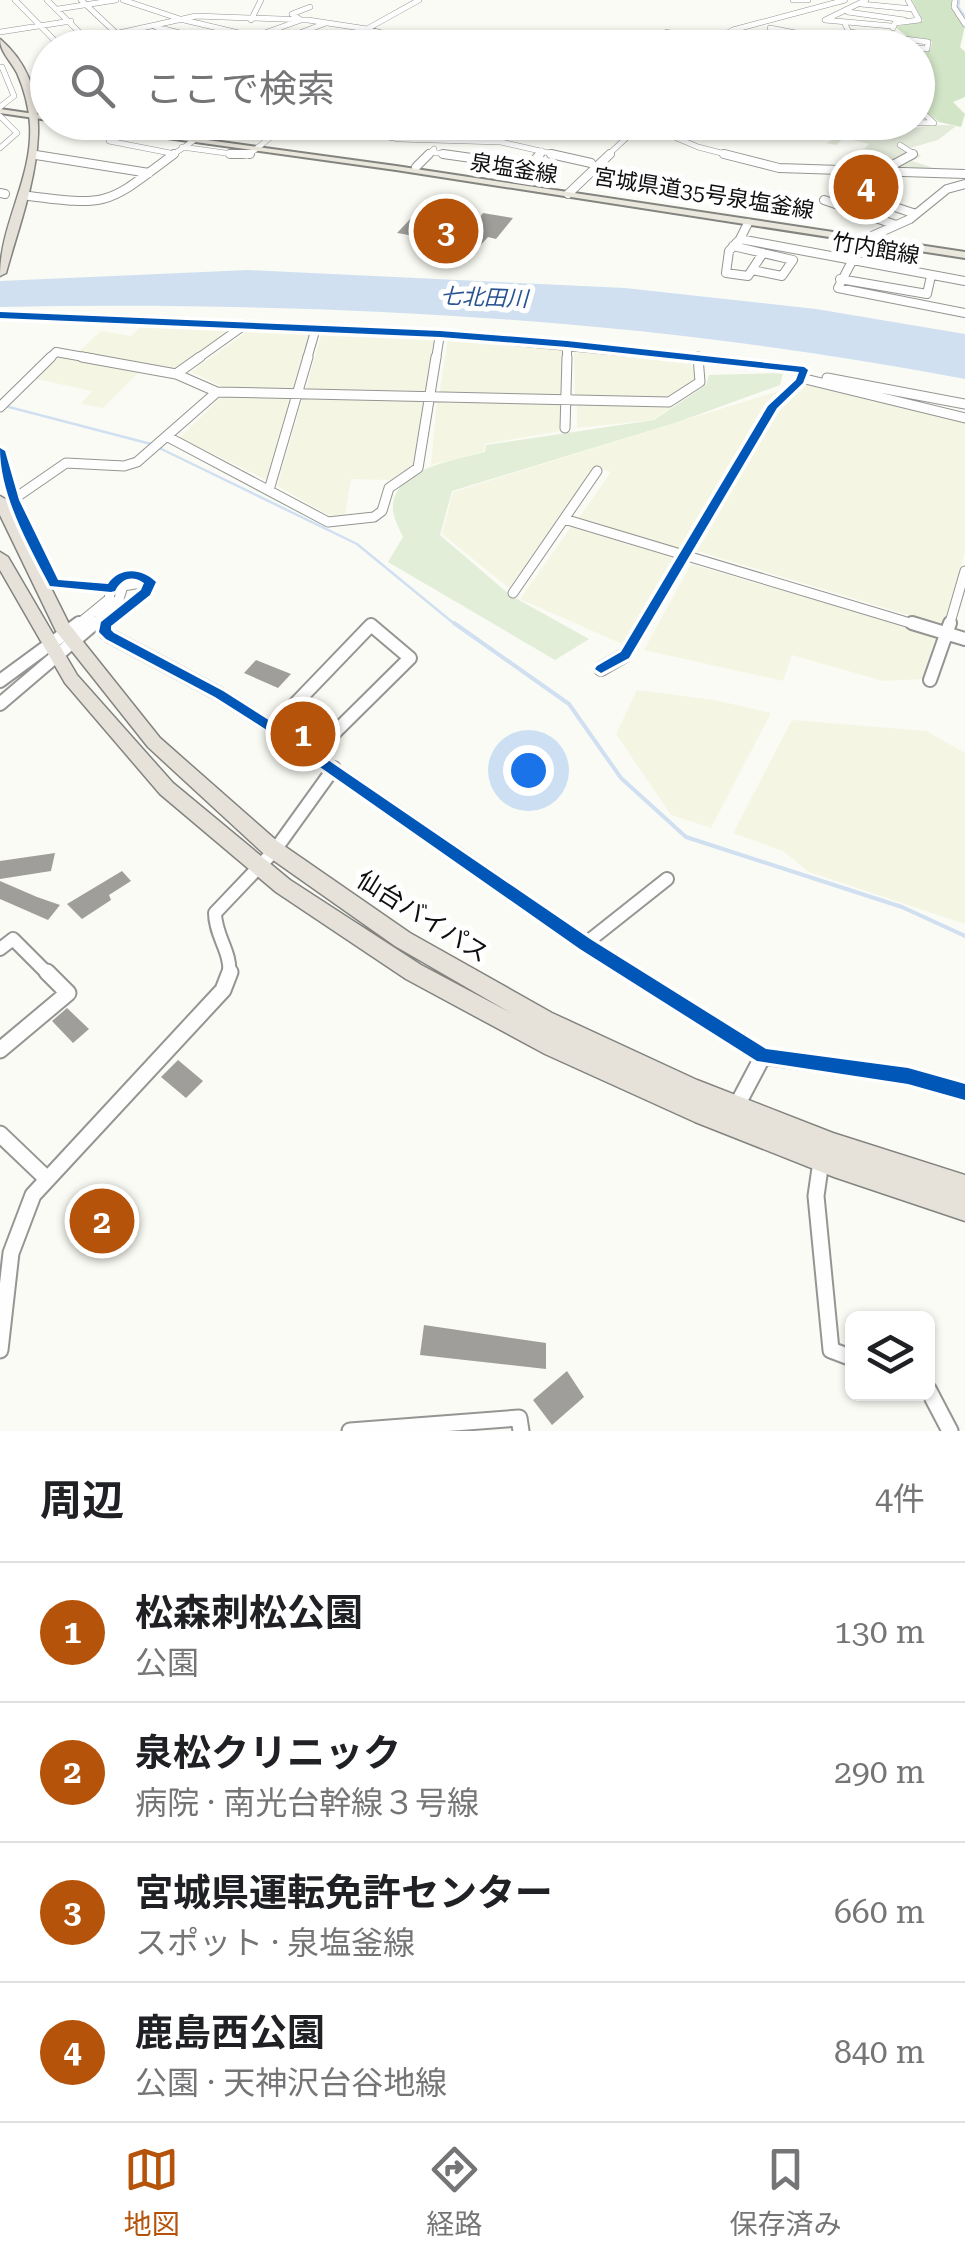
<!DOCTYPE html>
<html lang="ja">
<head>
<meta charset="utf-8">
<style>
  body { margin:0; font-family:"Roboto Serif","Noto Sans JP",serif; background:#f2f2f2; color:#202124 }
  .controls { position:absolute; right:30px; bottom:30px; display:grid; overflow:hidden; border-radius:15px; box-shadow:0 2px 8px #0004 }
  .controls button { width:90px; height:90px; display:grid; place-items:center; padding:0; border:0; border-bottom:2px solid #e0e0e0; background:#fff; color:#202124; font:50px sans-serif }
  .you { position:absolute; left:528px; top:770px; width:35px; height:35px; margin:-25px; border:8px solid #fff; border-radius:50%; background:#1a73e8; box-shadow:0 0 0 15px #1a73e833 }
  .badge { display:grid; place-items:center; width:65px; height:65px; border-radius:50%; background:#b45309; color:#fff; font-size:32px; font-weight:700 }
  .pin { position:absolute; translate:-50% -50%; border:5px solid #fff; box-shadow:0 2px 10px #0006 }
  .list { margin:0; padding:0; list-style:none }
  h2 { display:flex; justify-content:space-between; align-items:center; height:130px; margin:0; padding:0 40px; font-size:42px }
  h2 small { font-size:32px; font-weight:400; color:#757577 }
  .list li { display:grid; grid-template-columns:65px 1fr auto; gap:30px; align-items:center; box-sizing:border-box; height:140px; padding:0 40px; border-top:2px solid #e0e0e0 }
  .list b { display:block; font-size:38px; white-space:nowrap }
  .list p { margin:0; font-size:32px; white-space:nowrap; color:#757577 }
  .list em { font-size:32px; font-style:normal; color:#757577 }
  .icon { flex:none; width:55px; height:55px; fill:none; stroke:currentColor; stroke-width:2; stroke-linecap:round; stroke-linejoin:round }
  .map { position:relative; flex:none; width:965px; height:1431px; overflow:hidden }
  .search { position:absolute; background:#fff; box-shadow:0 2px 8px #0004; left:30px; right:30px; top:30px; height:110px; display:flex; align-items:center; gap:25px; box-sizing:border-box; padding:0 35px; border-radius:55px; color:#757577; font-size:38px }
  .sheet { height:690px; background:#fff }
  nav { display:flex; justify-content:space-around; align-items:center; box-sizing:border-box; height:140px; border-top:2px solid #e0e0e0; background:#fff; font-size:28px; color:#757577 }
  nav a { display:grid; justify-items:center; gap:5px }
  nav .on { color:#b45309 }
  .map>svg:first-child { display:block }
  .farmland { fill:#f4f6e3 }
  .green { fill:#e2eed8 }
  .forest { fill:#d2e5c7 }
  .cemetery { fill:#e4ebdb }
  .water { fill:#d0e0f1 }
  .lines { fill:none; stroke-linecap:round; stroke-linejoin:round }
  .stream-far1 { stroke:#d0e0f1; stroke-width:2.5 }
  .stream { stroke:#d0e0f1; stroke-width:4 }
  .building { fill:#9f9e9a }
  .minor-far4-casing { stroke:#959593; stroke-width:6 }
  .minor-far3-casing { stroke:#959593; stroke-width:10 }
  .minor-far2-casing { stroke:#959593; stroke-width:11 }
  .minor-far1-casing { stroke:#959593; stroke-width:16 }
  .minor-casing { stroke:#959593; stroke-width:19 }
  .major-casing { stroke:#838380; stroke-width:4 }
  .highway-casing { stroke:#838380; stroke-width:3 }
  .minor-far4 { stroke:#fefefe; stroke-width:5 }
  .minor-far3 { stroke:#fefefe; stroke-width:8 }
  .minor-far2 { stroke:#fefefe; stroke-width:9 }
  .minor-far1 { stroke:#fefefe; stroke-width:12 }
  .minor { stroke:#fefefe; stroke-width:15 }
  .major { fill:#eae8dc; fill-rule:evenodd }
  .highway { fill:#e7e2d9; fill-rule:evenodd }
  .cycleway-casing { stroke:#fff; stroke-width:7 }
  .cycleway { fill:#0057b8; fill-rule:evenodd }
  .labels { text-anchor:middle; stroke-width:10; stroke-linejoin:round; paint-order:stroke }
  .far-street-label { font-size:22px; fill:#0f0f0f; stroke:#fff }
  .far-water-label { font-size:22px; font-style:italic; fill:#285491; stroke:#fff }
  .street-label { font-size:25px; fill:#0f0f0f; stroke:#fff }
</style>
</head>
<body>
<div class="map">
<svg width="965" height="1431" viewBox="0 0 965 1431">
  <rect width="100%" height="100%" fill="#fbfbf5"/>
  <!-- farmland -->
  <path class="farmland" d="M145 322 234 328 175 370 77 353 101 331 131 336Z
    M252 328 310 332 293 391 227 389 191 372Z
    M322 331 435 338 428 394 305 392Z
    M448 339 562 348V398L439 395Z
    M574 349 689 360 697 381 668 399 575 397Z
    M60 356 141 370 103 408 81 404 92 391 35 379Z
    M808 384 965 421V551L944 626 697 551 780 407Z
    M785 389 765 406 679 549 578 519 611 472 594 467 509 588 442 534 453 492Z
    M231 395 291 397 267 480 180 438 220 398Z
    M303 396 425 400 414 467 391 480 351 479 345 515 330 516 277 486Z
    M437 400 560 403 561 431 485 444 484 452 431 465Z
    M577 403 673 406 653 420 577 428Z
    M571 527 674 557 622 644 520 599Z
    M691 564 936 635 922 679 883 681 792 655 783 681 644 650Z
    M637 690 715 700 771 713 711 828 671 815 616 734Z
    M792 720 926 731 965 753V924L809 872 783 851 733 833Z"/>
  <!-- green -->
  <path class="green" d="M783 373 780 385 678 422 452 491 440 535 510 595 589 639 555 660 388 562 403 537C399 528 392 516 393 506 396 468 456 460 485 452L486 445 654 420 706 385 709 375Z"/>
  <!-- forest -->
  <path class="forest" d="M912 0H952V8L965 26 960 47 965 52V97L953 102 965 114 961 127 939 122 918 105V85L936 84C926 72 915 66 919 50H930L932 42 908 37 895 27 923 21Z"/>
  <!-- cemetery -->
  <path class="cemetery" d="M872 123H889L893 130C915 130 935 122 956 126L938 140 910 148 921 156 912 161 943 171H863L861 162 853 160 869 144 844 138 836 145 826 143 847 133 886 135Z"/>
  <!-- water -->
  <path class="water" d="M248 270 625 288 816 309 965 334V379C648 318 322 301 0 307V281Z"/>
  <g class="lines">
    <!-- stream-far1 -->
    <path class="stream-far1" d="M959 0 958 7 965 17
      M5 406 151 444 357 544 457 626"/>
    <!-- stream -->
    <path class="stream" d="M454 623 569 704 621 778 686 837 902 907 965 936"/>
  </g>
  <!-- building -->
  <path class="building" d="M483 213 513 218 496 239 488 237 479 247 397 233 415 214 468 223 476 222Z
    M256 660 291 674 278 688 244 673Z
    M55 853 51 871 0 879V861Z
    M122 871 131 881 109 895 111 900 82 919 67 904Z
    M0 881 37 897 60 905 48 920 0 899Z
    M67 1008 89 1029 73 1043 52 1021Z
    M178 1060 203 1081 186 1098 161 1077Z
    M424 1325 546 1343V1369L420 1355Z
    M567 1371 584 1397 552 1425 533 1400Z"/>
  <g class="lines">
    <!-- minor-far4 casing -->
    <g class="minor-far4-casing">
      <path id="minor-far4" d="M15 0 62 48
        M47 0 95 48
        M81 0 132 48
        M123 0 180 19 302 48
        M793 0H808
        M866 0 825 20 891 26
        M955 0 954 7 965 24
        M861 4 913 9
        M58 9 116 0
        M848 12 904 20
        M251 20 261 0
        M844 22 849 32 928 42 927 49 918 48
        M156 27 239 48
        M770 28 811 36 819 48
        M893 28 895 23 919 20 908 0
        M163 31 146 37 152 47 186 35
        M0 32 71 21
        M667 32 705 44
        M119 33 196 16 308 20 367 29 436 48
        M254 37 301 20 292 14 310 7
        M813 38 908 48
        M186 48 207 40
        M260 48 326 23
        M318 48 367 29 419 0
        M701 48 733 30 845 0
        M29 88 48 87
        M0 107 14 96 2 67
        M0 116 17 133 0 148
        M171 122 214 128
        M311 122 399 139 501 142 562 156
        M639 122 698 147 733 156
        M798 122H810
        M838 122 881 136
        M903 122 934 123 918 108
        M117 131 109 141 170 153
        M742 134 774 122
        M201 138 220 122
        M900 145 914 154 910 156
        M182 147 247 156 290 122
        M431 152 460 156
        M36 155 43 156
        M171 156 193 141
        M427 156 434 149
        M538 156 542 151
        M607 156 643 122"/>
    </g>
    <!-- minor-far3 casing -->
    <g class="minor-far3-casing">
      <path id="minor-far3" d="M230 154H250
        M443 154 529 166 540 154
        M551 154 591 163
        M724 154 779 168 965 174
        M36 155 149 173
        M416 167 429 154
        M878 173 913 154
        M855 180 841 179 834 187 916 214
        M858 180 891 194 880 202
        M965 184 947 189 910 219 863 240 838 288 965 313
        M0 193 5 194
        M568 194 610 154
        M29 196C112 207 108 203 174 154
        M824 200 896 225
        M748 223 740 239 965 281
        M738 241 729 251 726 273 748 276 763 253
        M733 246 793 260 782 276 752 270
        M840 279 927 294 931 276
        M0 315 440 334 706 359
        M49 359 56 352 95 359
        M197 359 246 324
        M307 359 316 328
        M436 359 440 334
        M567 359V344"/>
    </g>
    <!-- minor-far2 casing -->
    <g class="minor-far2-casing">
      <path id="minor-far2" d="M82 357 176 374 217 392
        M176 374 200 357
        M801 378 965 418
        M827 378 965 404
        M0 407 51 357
        M565 428 567 357
        M168 437 328 522 374 517 382 511 389 488 418 468 436 357
        M0 451 14 500 54 583 111 588C120 572 136 572 150 582L146 592 105 626
        M269 490 308 357
        M8 503 66 463 124 466 137 462 217 392 669 402 700 382 698 357
        M564 519 920 626
        M513 593 597 471
        M76 626 109 599 111 588
        M92 626 119 599 123 586 141 583
        M643 626 773 406 800 381 804 370 683 357
        M949 626 965 571"/>
    </g>
    <!-- minor-far1 casing -->
    <g class="minor-far1-casing">
      <path id="minor-far1" d="M107 623 105 632 110 636 219 694 274 729 634 975
        M912 623 965 639
        M601 669 625 655 644 623
        M930 680 950 623
        M0 681 79 623
        M0 704 95 623
        M272 728 371 625 410 658 313 754
        M585 944 667 879
        M0 949 13 939 49 975
        M229 975C232 952 215 936 215 913L275 850 334 768"/>
    </g>
    <!-- minor casing -->
    <g class="minor-casing">
      <path id="minor" d="M630 972 763 1056 908 1076 965 1092
        M0 1050 68 993 47 972
        M735 1109 763 1056
        M0 1134 46 1178
        M821 1161 816 1196 831 1350 852 1358
        M0 1350 11 1253 33 1195 223 990 230 972
        M928 1389 950 1431
        M350 1431 519 1418 521 1431"/>
    </g>
    <!-- major casing -->
    <g class="major-casing">
      <path id="major" d="M0 109 48 116V120L0 113Z
        M53 122H77L396 166 965 252V258L396 170Z"/>
    </g>
    <!-- highway casing -->
    <g class="highway-casing">
      <path id="highway" d="M0 39C70 99 26 200 6 273L0 276C0 224 33 178 30 125 29 107 24 89 17 73 11 61 0 52 0 39Z
        M0 496 7 500 69 624 160 738 277 841 410 933 552 1013 697 1080 833 1133 965 1175V1221L834 1177 695 1122 545 1054 406 979 276 892 160 794 65 683 0 570V552L8 557 77 675 173 783 290 880 421 965 511 1013 395 946 263 853 148 747 56 631 0 515Z"/>
    </g>
    <!-- minor-far4 -->
    <use href="#minor-far4" class="minor-far4"/>
    <!-- minor-far3 -->
    <use href="#minor-far3" class="minor-far3"/>
    <!-- minor-far2 -->
    <use href="#minor-far2" class="minor-far2"/>
    <!-- minor-far1 -->
    <use href="#minor-far1" class="minor-far1"/>
    <!-- minor -->
    <use href="#minor" class="minor"/>
    <!-- major -->
    <use href="#major" class="major"/>
    <!-- highway -->
    <use href="#highway" class="highway"/>
    <!-- cycleway casing -->
    <g class="cycleway-casing">
      <path id="cycleway" d="M0 312 440 331 567 341 804 367 808 370 803 383 777 408 629 658 601 673 595 669 597 666 621 652 768 406 796 380 799 372 567 347 440 337 0 318Z
        M0 448 5 451 19 500 58 580 108 584C120 567 141 568 156 582L150 595 111 626V630L114 633 223 691 278 726 590 939 766 1049 908 1068 965 1084V1100L908 1084 757 1061 580 949 270 732 215 697 106 639 99 632 101 622 141 590 144 583C132 575 122 578 115 591L111 592 50 586C28 544 0 495 0 448Z"/>
    </g>
    <!-- cycleway -->
    <use href="#cycleway" class="cycleway"/>
  </g>
  <g class="labels">
    <!-- far-street labels -->
    <g class="far-street-label">
      <text transform="translate(514 168) rotate(9)" y="8">泉塩釜線</text>
      <text transform="translate(704 193) rotate(9)" y="8">宮城県道35号泉塩釜線</text>
      <text transform="translate(876 248) rotate(10)" y="8">竹内館線</text>
    </g>
    <!-- far-water labels -->
    <g class="far-water-label">
      <text transform="translate(484 297) rotate(2)" y="8">七北田川</text>
    </g>
    <!-- street labels -->
    <g class="street-label">
      <text transform="translate(423 916) rotate(32)" y="9">仙台バイパス</text>
    </g>
  </g>
</svg>
<div class="controls">
<button><svg class="icon" aria-label="layers" viewBox="0 0 24 24"><path d="M12 4l9 5-9 5-9-5zM3 14l9 5 9-5"/></svg></button>
</div>
<div class="you"></div>
<div class="pin badge" style="left:303px;top:734px">1</div>
<div class="pin badge" style="left:102px;top:1221px">2</div>
<div class="pin badge" style="left:446px;top:231px">3</div>
<div class="pin badge" style="left:866px;top:187px">4</div>
<div class="search"><svg class="icon" aria-label="search" viewBox="0 0 24 24"><circle cx="10" cy="10" r="6"/><path d="M15 15l6 6"/></svg>ここで検索</div>
</div>
<section class="sheet">
<h2>周辺<small>4件</small></h2>
<ul class="list">
<li><span class="badge">1</span><div><b>松森刺松公園</b><p>公園</p></div><em>130 m</em></li>
<li><span class="badge">2</span><div><b>泉松クリニック</b><p>病院 · 南光台幹線３号線</p></div><em>290 m</em></li>
<li><span class="badge">3</span><div><b>宮城県運転免許センター</b><p>スポット · 泉塩釜線</p></div><em>660 m</em></li>
<li><span class="badge">4</span><div><b>鹿島西公園</b><p>公園 · 天神沢台谷地線</p></div><em>840 m</em></li>
</ul>
</section>
<nav>
<a class="on"><svg class="icon" aria-label="map" viewBox="0 0 24 24"><path d="M3 6l6-2 6 2 6-2v14l-6 2-6-2-6 2zM9 4v14M15 6v14"/></svg>地図</a>
<a><svg class="icon" aria-label="directions" viewBox="0 0 24 24"><path d="M12 3l9 9-9 9-9-9zM9 14v-3h6M13 9l2 2-2 2"/></svg>経路</a>
<a><svg class="icon" aria-label="saved" viewBox="0 0 24 24"><path d="M7 4h10v16l-5-4-5 4z"/></svg>保存済み</a>
</nav>
</body>
</html>
